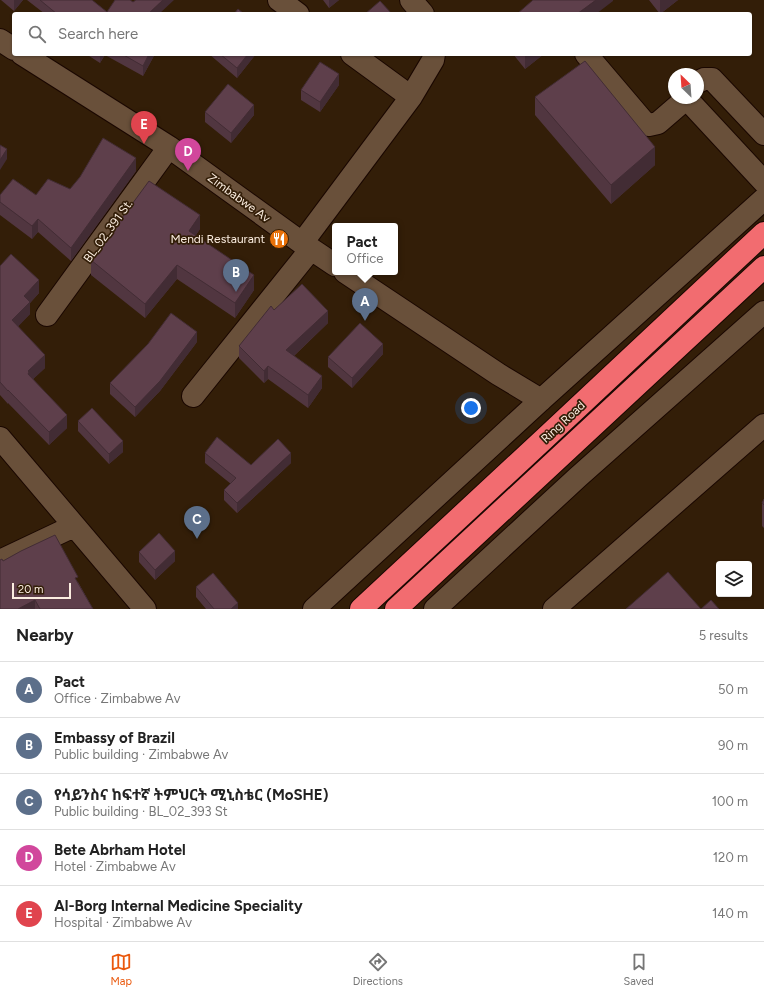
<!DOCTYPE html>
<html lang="en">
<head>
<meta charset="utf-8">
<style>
  body { margin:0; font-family:Figtree,"Noto Sans Ethiopic",sans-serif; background:#f6f6f6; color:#222 }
  .controls { position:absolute; right:12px; bottom:12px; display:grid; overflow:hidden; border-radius:4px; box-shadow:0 1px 3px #0004 }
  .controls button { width:36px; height:36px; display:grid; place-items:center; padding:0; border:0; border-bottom:1px solid #e0e0e0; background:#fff; color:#222; font:20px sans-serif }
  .compass { position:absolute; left:668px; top:68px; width:36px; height:36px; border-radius:50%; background:#fff; box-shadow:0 1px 3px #0004; rotate:335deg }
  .scale { position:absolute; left:12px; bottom:10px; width:59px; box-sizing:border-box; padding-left:4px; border:2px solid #fbede0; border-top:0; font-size:11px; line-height:14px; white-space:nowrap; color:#fbede0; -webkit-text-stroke:3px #331e08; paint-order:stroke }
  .you { position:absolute; left:471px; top:408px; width:14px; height:14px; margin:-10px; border:3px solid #fff; border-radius:50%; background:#1a73e8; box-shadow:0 0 0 6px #1a73e833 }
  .badge { display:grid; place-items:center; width:26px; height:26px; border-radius:50%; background:#ea580c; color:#fff; font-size:13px; font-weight:700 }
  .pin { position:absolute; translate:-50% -33px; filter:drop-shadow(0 1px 2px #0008) }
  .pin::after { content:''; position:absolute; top:21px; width:14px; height:12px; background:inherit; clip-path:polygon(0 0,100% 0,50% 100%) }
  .popup { position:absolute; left:332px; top:223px; width:66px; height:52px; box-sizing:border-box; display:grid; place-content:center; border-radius:4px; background:#fff; filter:drop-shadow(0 1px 3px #0005); font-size:13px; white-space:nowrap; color:#767676 }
  .popup b { font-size:15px; color:#222 }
  .popup::after { content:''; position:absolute; left:50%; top:100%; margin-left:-8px; border:8px solid transparent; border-top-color:#fff }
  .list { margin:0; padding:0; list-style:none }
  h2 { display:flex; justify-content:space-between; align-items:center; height:52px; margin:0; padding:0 16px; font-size:17px }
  h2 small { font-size:13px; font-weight:400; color:#767676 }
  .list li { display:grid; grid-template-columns:26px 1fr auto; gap:12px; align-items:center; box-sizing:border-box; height:56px; padding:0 16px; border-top:1px solid #e0e0e0 }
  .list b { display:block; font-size:15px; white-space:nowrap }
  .list p { margin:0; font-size:13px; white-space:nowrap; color:#767676 }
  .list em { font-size:13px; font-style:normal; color:#767676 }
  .icon { flex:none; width:22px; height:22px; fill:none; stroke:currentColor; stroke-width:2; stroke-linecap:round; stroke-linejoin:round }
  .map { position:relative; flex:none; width:764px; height:609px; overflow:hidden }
  .search { position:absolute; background:#fff; box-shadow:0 1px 3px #0004; left:12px; right:12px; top:12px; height:44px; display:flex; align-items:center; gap:10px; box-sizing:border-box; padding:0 14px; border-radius:4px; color:#767676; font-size:15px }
  .sheet { height:332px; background:#fff }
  nav { display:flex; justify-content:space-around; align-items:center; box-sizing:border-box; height:56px; border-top:1px solid #e0e0e0; background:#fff; font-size:11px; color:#767676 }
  nav a { display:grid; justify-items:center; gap:2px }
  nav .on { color:#ea580c }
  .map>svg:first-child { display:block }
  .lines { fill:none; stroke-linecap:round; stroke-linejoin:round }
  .minor-casing { stroke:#1a0700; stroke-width:24 }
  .highway-casing { stroke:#1a0700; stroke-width:24 }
  .minor { stroke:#69503a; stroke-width:22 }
  .highway { stroke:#f26c70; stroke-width:22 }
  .wall { fill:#513640 }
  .shaded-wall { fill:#422c34 }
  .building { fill:#5e3f4b; stroke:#422c34 }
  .labels { text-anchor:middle; stroke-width:3.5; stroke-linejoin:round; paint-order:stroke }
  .street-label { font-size:12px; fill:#fbede0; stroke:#331e08 }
  .poi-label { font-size:12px; fill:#fbede0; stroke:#331e08; text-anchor:end }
</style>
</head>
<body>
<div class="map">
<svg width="764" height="609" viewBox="0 0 764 609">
  <rect width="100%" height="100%" fill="#331e08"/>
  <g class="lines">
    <!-- minor casing -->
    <g class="minor-casing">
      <path id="minor" d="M279 0 298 14
        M411 0 423 14
        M0 40 14 49
        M22 54 169 147 302 243 335 265
        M352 54 411 97
        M586 54 643 121 649 125 658 123 687 98
        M698 82 704 79H712L764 134
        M687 99 764 182
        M302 243 411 97 433 60 434 54
        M345 272 498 374 541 400
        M47 315 169 147
        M193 396 311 249
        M0 438 145 609
        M0 561 74 526
        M314 609 541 400 764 199
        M435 609 578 477 764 312
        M554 609 764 425"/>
    </g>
    <!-- highway casing -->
    <g class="highway-casing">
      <path id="highway" d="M361 609 544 439 764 233
        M396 609 764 267"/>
    </g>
    <!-- minor -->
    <use href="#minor" class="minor"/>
    <!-- highway -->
    <use href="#highway" class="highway"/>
  </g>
  <!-- wall -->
  <path class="wall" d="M1 0H23L14 11Z
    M27 0H92L107 12 133 2 159 14H45Z
    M323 0H339L329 8Z
    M649 0H678L660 14Z
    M86 54H155L143 76 105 55 100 63Z
    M209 54H256L237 78Z
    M513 54H544L525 69Z
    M339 85 320 112 301 100V90Z
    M535 97 655 165 611 204 535 115Z
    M205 112 254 115 231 143 205 122Z
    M136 171 71 261 38 232 32 239 0 215V195H36L70 189Z
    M200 229 195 236 254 290 235 318 177 279 145 318 91 275V260Z
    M0 266 39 293 30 303V314L18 326 45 368 33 379 67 428 49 445 8 403V404L0 395Z
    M274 310 328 323 294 356 322 388 308 408 268 379 264 383 239 358V346Z
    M197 342 160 391 135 417 110 394V383Z
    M383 354 352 388 328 367V357Z
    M78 421 123 452 109 464 78 431Z
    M205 453 251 465 291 463 237 513 224 500V490L231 484 205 463Z
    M764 499V528L762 526V503Z
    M139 552 175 561 155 580 139 562Z
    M3 561 78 582 93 609H0Z
    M196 587 238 609H206L196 597Z"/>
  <!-- shaded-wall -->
  <path class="shaded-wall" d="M14 0H23L14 11Z
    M163 0H174L159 14H148Z
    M329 0H339L329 8Z
    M596 0H613V1L596 14H577Z
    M660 0H678L660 14Z
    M100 54H105L100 63Z
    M149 54H155L143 76V66Z
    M248 54H256L237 78V68Z
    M525 54H544L525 69Z
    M339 74V85L320 112V102Z
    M254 105V115L231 143V133Z
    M655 147V165L611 204V185Z
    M7 149V159L0 170V160Z
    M136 158V171L71 261V248Z
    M200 215V229L189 246V231Z
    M38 219V232L32 239V226Z
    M177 265V279L145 318V304Z
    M254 275V290L235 318V303Z
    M39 280V293L30 303V314L12 333V320L24 296Z
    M328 311V323L286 363V350Z
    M197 332V342L160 391 135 417V407Z
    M383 344V354L352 388V378Z
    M45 355V368L29 383 28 386V371Z
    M268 366V379L264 383V371Z
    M322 376V388L308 408V395Z
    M67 415V428L49 445V432Z
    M123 441V452L109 464V454Z
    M291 453V463L237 513V503Z
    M175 551V561L155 580V570Z
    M35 600V609H18Z
    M238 603V609H231Z"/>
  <!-- building -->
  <path class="building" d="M40 0H92L107 12 115 0H130L133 2 136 0H163L148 14H57Z
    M533 0H596L577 14H517Z
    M380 1 392 14H365Z
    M238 9 244 14H234Z
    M122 54H149L143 66Z
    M220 54H248L237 68Z
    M585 61 655 147 611 185 535 97Z
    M320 62 339 74 320 102 301 90Z
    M228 84 254 105 231 133 205 112Z
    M103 138 136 158 71 248 38 219 32 226 0 202V195L13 179 36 195 48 179 70 189 80 177Z
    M0 145 7 149 0 160Z
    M149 181 200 215 189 231 254 275 235 303 177 265 145 304 91 260Z
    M11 254 39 280 24 296 30 302 12 320 45 355 28 371 29 372 28 374 67 415 49 432 8 390V391L0 382V266Z
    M302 284 328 311 286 350 322 376 308 395 268 366 264 371 239 346 271 306 274 310Z
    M171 313 197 332 160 381 135 407 110 383 148 344Z
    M360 323 383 344 352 378 328 357Z
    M92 408 123 441 109 454 78 421Z
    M217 437 251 465 278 439 291 453 237 503 224 490 236 478 205 453Z
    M764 499V505L762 503Z
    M159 533 175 551 155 570 139 552Z
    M55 535 78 577 75 578 93 609H40L35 600 18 609H0V560L2 559 3 561 21 551Z
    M668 572 701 609 711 600 719 609H626Z
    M213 573 238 603 231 609H214L196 587Z"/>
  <!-- icons -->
  <defs>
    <g id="restaurant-disc" transform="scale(1)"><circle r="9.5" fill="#e8710a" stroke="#331e08"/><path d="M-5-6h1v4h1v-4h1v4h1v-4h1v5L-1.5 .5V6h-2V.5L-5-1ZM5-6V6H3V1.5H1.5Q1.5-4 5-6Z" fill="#fff"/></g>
  </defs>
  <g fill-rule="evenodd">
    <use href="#restaurant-disc" x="279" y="239"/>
  </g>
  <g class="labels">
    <!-- street labels -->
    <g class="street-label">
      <text transform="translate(239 198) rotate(36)" y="4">Zimbabwe Av</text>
      <text transform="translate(108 231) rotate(-54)" y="4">BL_02_391 St.</text>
      <text transform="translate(563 422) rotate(-43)" y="4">Ring Road</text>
    </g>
    <!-- poi labels -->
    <g class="poi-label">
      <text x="265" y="243">Mendi Restaurant</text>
    </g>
  </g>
</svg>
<div class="controls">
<button><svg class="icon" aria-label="layers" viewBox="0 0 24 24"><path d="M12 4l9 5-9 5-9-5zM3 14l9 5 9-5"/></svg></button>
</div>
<svg class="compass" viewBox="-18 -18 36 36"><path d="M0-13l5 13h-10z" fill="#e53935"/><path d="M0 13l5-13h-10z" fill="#767676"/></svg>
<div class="scale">20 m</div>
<div class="you"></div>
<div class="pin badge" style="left:365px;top:321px;background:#5c6f8a">A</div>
<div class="popup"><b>Pact</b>Office</div>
<div class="pin badge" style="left:236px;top:292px;background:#5c6f8a">B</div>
<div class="pin badge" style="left:197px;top:539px;background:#5c6f8a">C</div>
<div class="pin badge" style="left:188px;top:171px;background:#d1479c">D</div>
<div class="pin badge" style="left:144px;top:144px;background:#e0444e">E</div>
<div class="search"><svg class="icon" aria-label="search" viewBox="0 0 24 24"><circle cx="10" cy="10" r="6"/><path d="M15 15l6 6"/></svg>Search here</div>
</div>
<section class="sheet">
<h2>Nearby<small>5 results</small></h2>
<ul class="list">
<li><span class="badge" style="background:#5c6f8a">A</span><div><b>Pact</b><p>Office · Zimbabwe Av</p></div><em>50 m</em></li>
<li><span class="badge" style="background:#5c6f8a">B</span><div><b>Embassy of Brazil</b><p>Public building · Zimbabwe Av</p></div><em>90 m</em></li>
<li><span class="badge" style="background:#5c6f8a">C</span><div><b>የሳይንስና ከፍተኛ ትምህርት ሚኒስቴር (MoSHE)</b><p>Public building · BL_02_393 St</p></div><em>100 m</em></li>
<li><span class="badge" style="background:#d1479c">D</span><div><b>Bete Abrham Hotel</b><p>Hotel · Zimbabwe Av</p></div><em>120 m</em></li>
<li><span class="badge" style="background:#e0444e">E</span><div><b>Al-Borg Internal Medicine Speciality</b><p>Hospital · Zimbabwe Av</p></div><em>140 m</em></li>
</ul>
</section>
<nav>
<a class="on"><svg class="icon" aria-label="map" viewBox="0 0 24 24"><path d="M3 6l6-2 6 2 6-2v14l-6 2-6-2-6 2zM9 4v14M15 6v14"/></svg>Map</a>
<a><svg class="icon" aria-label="directions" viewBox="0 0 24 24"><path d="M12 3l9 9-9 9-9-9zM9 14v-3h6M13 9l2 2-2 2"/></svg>Directions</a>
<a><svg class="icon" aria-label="saved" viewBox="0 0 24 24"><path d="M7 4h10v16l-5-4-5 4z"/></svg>Saved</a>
</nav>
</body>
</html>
